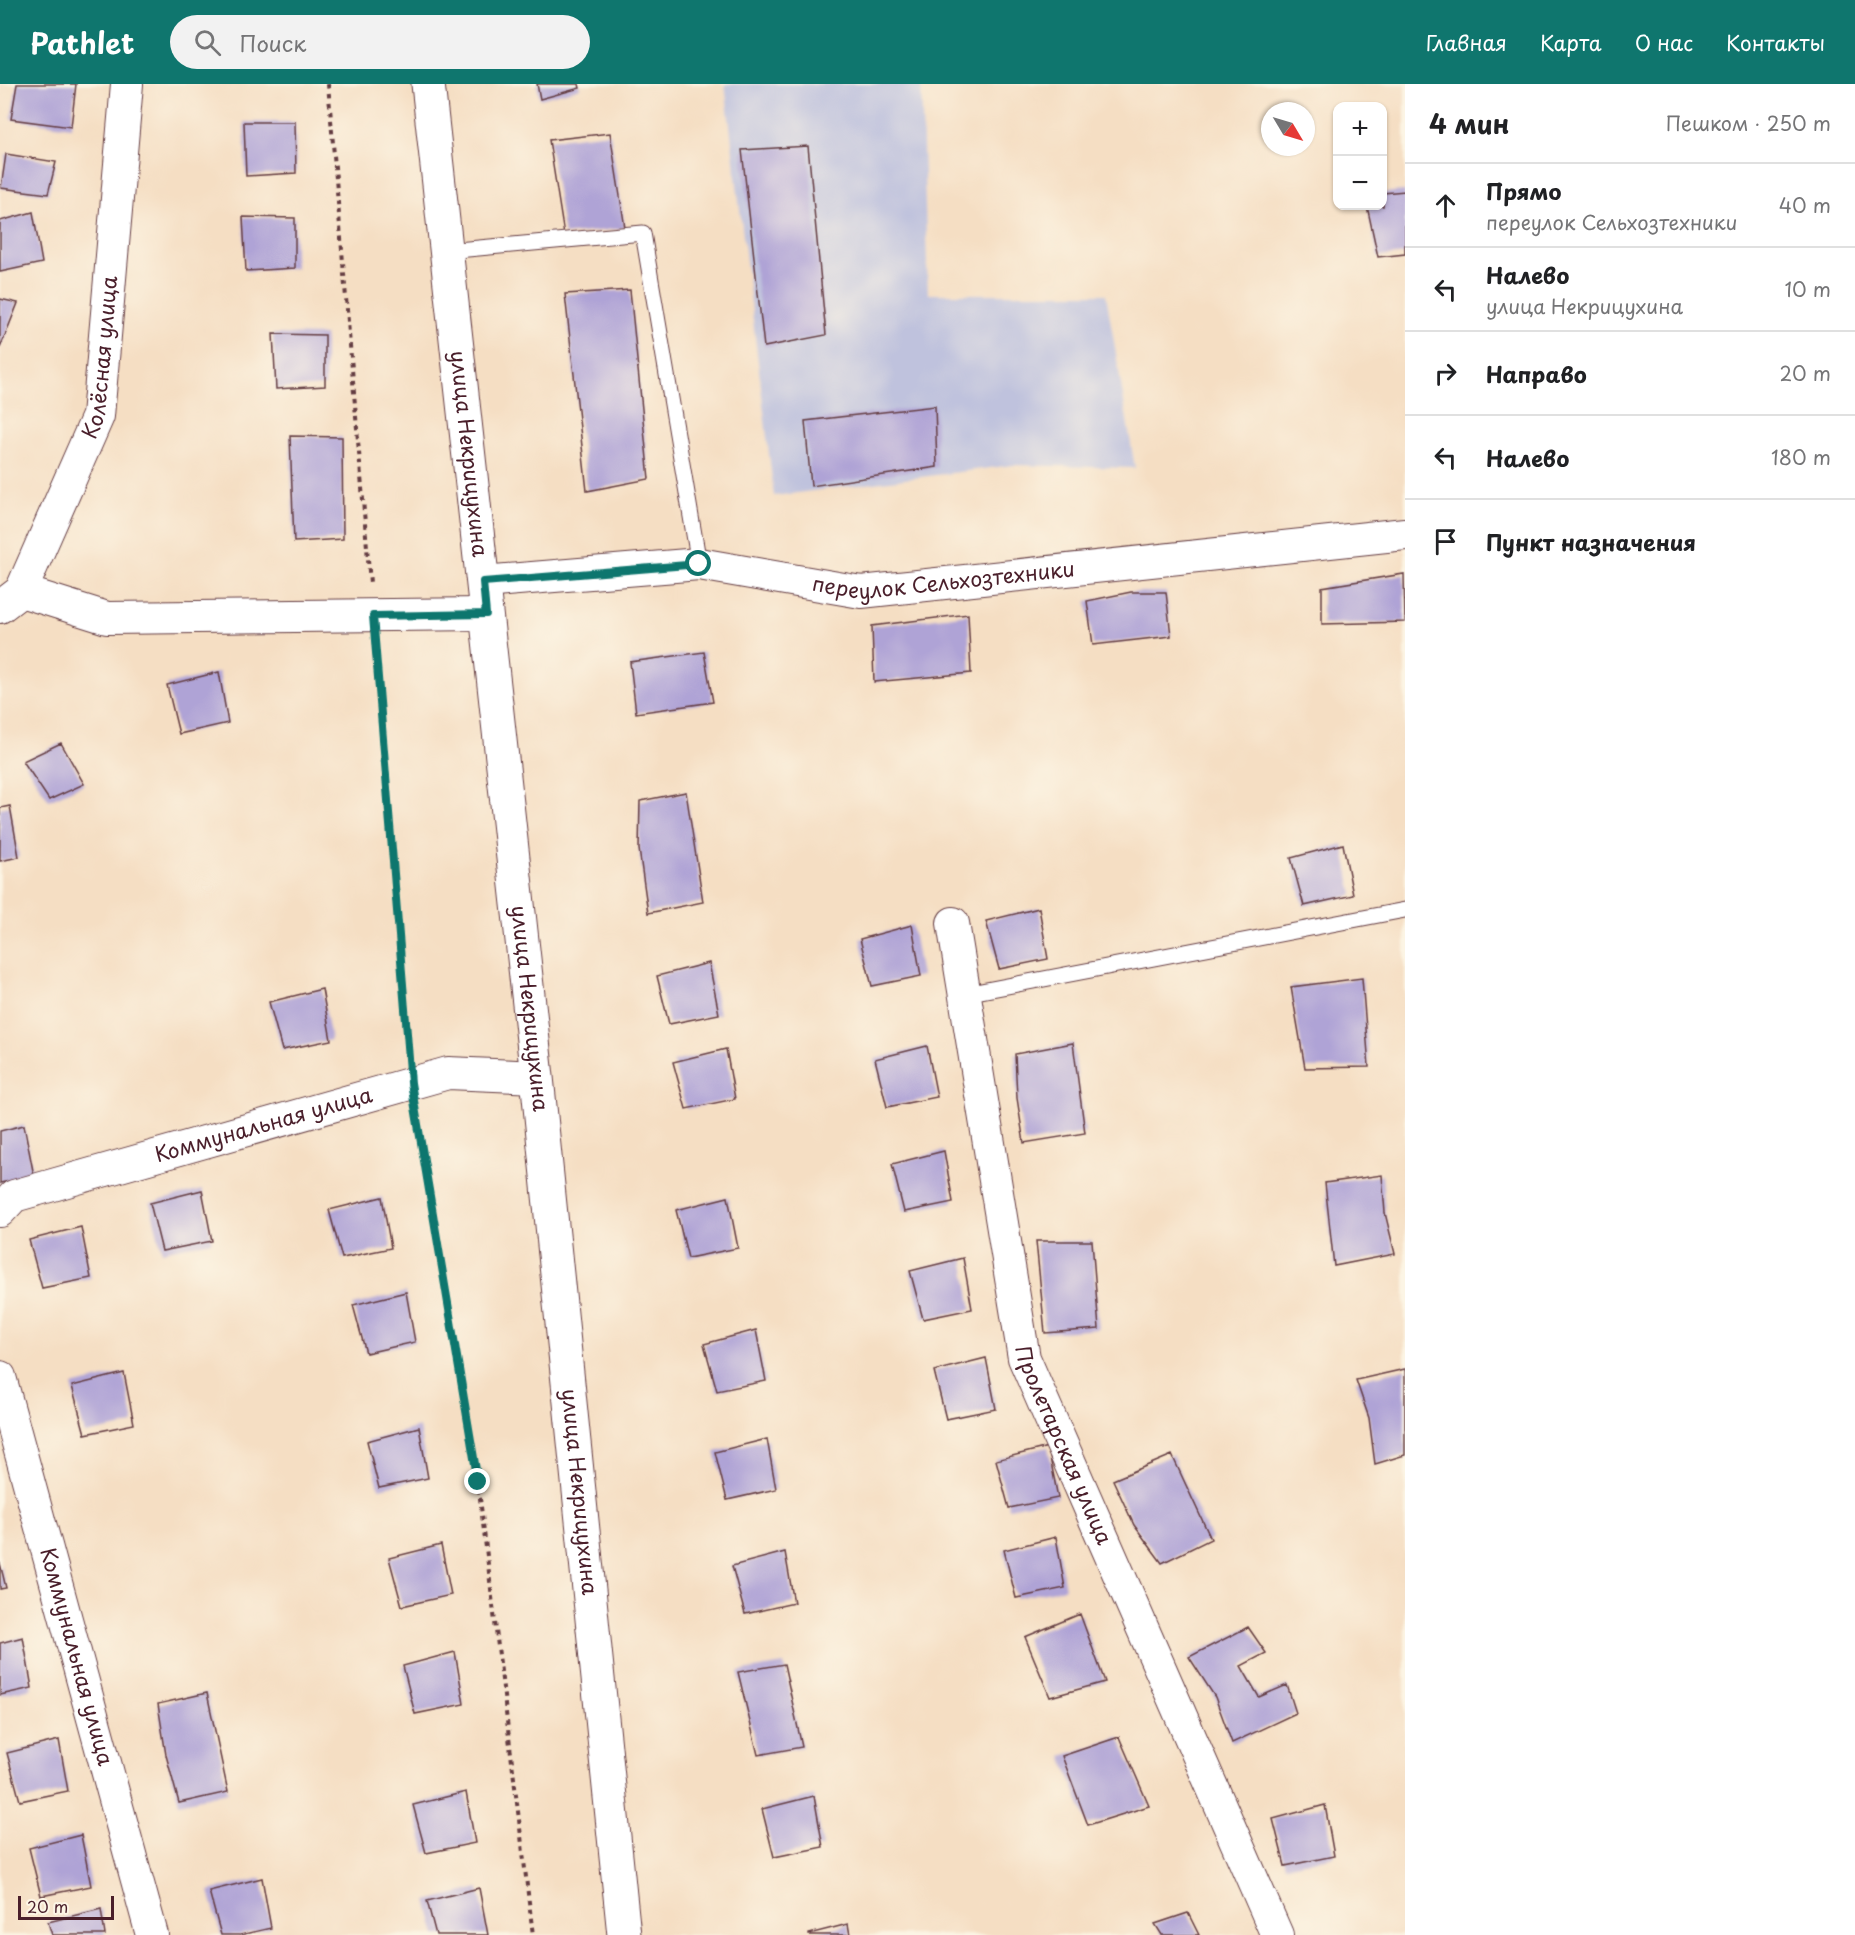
<!DOCTYPE html>
<html lang="ru">
<head>
<meta charset="utf-8">
<style>
  body { margin:0; font-family:"Playpen Sans",sans-serif; background:#f2f2f2; color:#202124 }
  .controls { position:absolute; right:18px; top:18px; display:grid; overflow:hidden; border-radius:12px; box-shadow:0 2px 4px #0004 }
  .controls button { width:54px; height:54px; display:grid; place-items:center; padding:0; border:0; border-bottom:2px solid #e0e0e0; background:#fff; color:#202124; font:30px sans-serif }
  .compass { position:absolute; left:1261px; top:18px; width:54px; height:54px; border-radius:50%; background:#fff; box-shadow:0 2px 4px #0004; rotate:128deg }
  .scale { position:absolute; left:18px; bottom:15px; width:96px; box-sizing:border-box; padding-left:6px; border:3px solid #4a1f2b; border-top:0; font-size:16px; line-height:21px; white-space:nowrap; color:#4a1f2b; -webkit-text-stroke:4px #fcf5e5; paint-order:stroke }
  .stop { position:absolute; width:18px; height:18px; margin:-14px; border:4px solid #0f766e; border-radius:50%; background:#fff }
  .stop.end { background:#0f766e; border-color:#fff; box-shadow:0 2px 6px #0008 }
  .list { margin:0; padding:0; list-style:none }
  h2 { display:flex; justify-content:space-between; align-items:center; height:78px; margin:0; padding:0 24px; font-size:26px }
  h2 small { font-size:20px; font-weight:400; color:#757577 }
  .list li { display:grid; grid-template-columns:39px 1fr auto; gap:18px; align-items:center; box-sizing:border-box; height:84px; padding:0 24px; border-top:2px solid #e0e0e0 }
  .list b { display:block; font-size:22px; white-space:nowrap }
  .list p { margin:0; font-size:20px; white-space:nowrap; color:#757577 }
  .list em { font-size:20px; font-style:normal; color:#757577 }
  .icon { flex:none; width:33px; height:33px; fill:none; stroke:currentColor; stroke-width:2; stroke-linecap:round; stroke-linejoin:round }
  .map { position:relative; flex:none; width:1405px; height:1851px; overflow:hidden }
  header { display:flex; align-items:center; gap:36px; box-sizing:border-box; height:84px; padding:0 30px; background:#0f766e; color:#fff }
  header strong { font-size:28px }
  nav { display:flex; gap:33px; margin-inline-start:auto; font-size:21px }
  .search { width:420px; height:54px; background:#f2f2f2; display:flex; align-items:center; gap:15px; box-sizing:border-box; padding:0 21px; border-radius:33px; color:#757577; font-size:22px }
  main { display:flex }
  aside { flex:1; background:#fff }
  .map>svg:first-child { display:block }
  .industrial { fill:#bfc2dd }
  .building { fill:#afa3d6 }
  .lines { fill:none; stroke-linecap:round; stroke-linejoin:round }
  .lane-casing { stroke:#643c42; stroke-width:17 }
  .street-casing { stroke:#643c42; stroke-width:34 }
  .secondary-casing { stroke:#643c42; stroke-width:35 }
  .path { stroke:#643c42; stroke-width:4; stroke-dasharray:4.5 4.5; stroke-linecap:butt }
  .lane { stroke:#fff; stroke-width:15 }
  .street { stroke:#fff; stroke-width:32 }
  .secondary { stroke:#fff; stroke-width:33 }
  .route { stroke:#0f766e; stroke-width:8 }
  .labels { text-anchor:middle; stroke-width:4.5; stroke-linejoin:round; paint-order:stroke }
  .street-label { font-size:21px; fill:#4a1f2b; stroke:#fcf5e5 }
</style>
</head>
<body>
<header>
<strong>Pathlet</strong>
<div class="search"><svg class="icon" aria-label="search" viewBox="0 0 24 24"><circle cx="10" cy="10" r="6"/><path d="M15 15l6 6"/></svg>Поиск</div>
<nav><a>Главная</a><a>Карта</a><a>О нас</a><a>Контакты</a></nav>
</header>
<main>
<div class="map">
<svg width="1405" height="1851" viewBox="0 0 1405 1851">
  <rect width="100%" height="100%" fill="#fcf5e5"/>
  <filter id="ink" filterUnits="userSpaceOnUse"><feTurbulence type="fractalNoise" baseFrequency=".0167" numOctaves="2"/><feDisplacementMap in="SourceGraphic" scale="12" xChannelSelector="R" yChannelSelector="G"/><feConvolveMatrix kernelMatrix="1 2 1 2 8 2 1 2 1" color-interpolation-filters="sRGB"/></filter>
  <filter id="wash" filterUnits="userSpaceOnUse"><feTurbulence type="fractalNoise" baseFrequency=".008" numOctaves="4" result="noise"/><feDisplacementMap in="SourceGraphic" scale="24" xChannelSelector="R" yChannelSelector="G"/><feGaussianBlur stdDeviation="1.35" result="paint"/><feColorMatrix in="noise" values="0 0 0 0 0 0 0 0 0 0 0 0 0 0 0 0 0 1.4 0 .05"/><feComposite in="paint" operator="in"/></filter>
  <g filter="url(#wash)">
    <rect width="100%" height="100%" fill="#f5dec3"/>
    <!-- industrial -->
    <path class="industrial" d="M725 0H921L928 210H1106L1135 384 1013 381 774 412Z"/>
    <g id="blocks">
      <!-- building -->
      <path class="building" d="M17 0H76L71 43 11 35Z
        M537 0H579L580 4 540 15Z
        M244 38H295L296 89 246 92Z
        M610 49 625 144 564 151 549 56Z
        M808 62 826 251 764 263 742 66Z
        M6 70 56 78 48 110 1 104Z
        M1405 107V170L1378 173 1367 122H1383V109Z
        M33 128 42 179 0 188V137Z
        M243 133 295 134V184L246 187Z
        M630 206 649 395 587 407 565 210Z
        M0 215 18 219 0 264Z
        M273 250 325 251V302L276 305Z
        M935 322 937 383 811 402 805 337Z
        M290 352 342 353 343 455 294 458Z
        M1404 490 1405 538 1322 540V503Z
        M1131 508H1166L1171 552 1093 561 1087 517Z
        M968 530 971 589 874 598 872 542Z
        M704 568 713 618 636 629 630 578Z
        M219 588 228 639 179 650 167 601Z
        M61 659 84 700 49 716 23 677Z
        M686 708 703 818 648 829 639 765 640 717Z
        M10 722 19 773 0 777V724Z
        M1343 760 1353 811 1304 822 1291 774Z
        M1039 824 1048 875 999 885 986 837Z
        M912 841 921 892 872 902 860 855Z
        M709 879 719 930 669 940 657 892Z
        M1362 894 1369 983 1305 984 1291 903Z
        M322 905 331 956 282 966 269 918Z
        M1073 959 1085 1049 1024 1059 1017 1014 1015 970Z
        M927 962 937 1013 887 1023 875 975Z
        M726 965 735 1015 686 1025 673 978Z
        M24 1041 34 1092 0 1099V1047Z
        M944 1067 953 1118 904 1128 892 1080Z
        M1382 1091 1385 1129 1395 1170 1334 1182 1325 1099Z
        M202 1106 212 1157 162 1167 150 1119Z
        M382 1113 391 1164 342 1174 329 1126Z
        M728 1113 738 1164 688 1174 676 1126Z
        M81 1143 91 1194 42 1204 29 1156Z
        M1036 1157H1092L1099 1245 1045 1249Z
        M963 1174 972 1225 923 1235 910 1187Z
        M406 1208 415 1258 366 1269 353 1221Z
        M756 1246 766 1297 717 1307 704 1260Z
        M986 1274 996 1325 946 1335 934 1287Z
        M1405 1285V1371L1375 1380 1369 1334 1356 1296Z
        M124 1289 134 1340 85 1350 72 1302Z
        M419 1343 428 1394 379 1404 367 1357Z
        M767 1355 776 1405 727 1416 715 1368Z
        M1048 1363 1058 1414 1009 1424 996 1376Z
        M1172 1371 1211 1455 1162 1479 1134 1441 1113 1396Z
        M1056 1453 1065 1504 1016 1514 1004 1466Z
        M441 1461 451 1511 402 1522 389 1474Z
        M785 1468 794 1519 745 1530 732 1482Z
        M0 1479 6 1504 0 1505Z
        M1080 1530 1105 1598 1050 1613 1025 1553Z
        M1248 1543 1266 1569 1241 1582 1259 1613 1287 1601 1296 1629 1232 1659 1215 1613 1189 1573Z
        M23 1553 32 1604 0 1611V1559Z
        M455 1568 464 1620 415 1630 403 1582Z
        M784 1580 802 1663 758 1671 738 1588Z
        M207 1609 228 1708 179 1719 166 1671 158 1620Z
        M1119 1653 1149 1722 1088 1741 1062 1672Z
        M59 1656 68 1707 20 1717 7 1669Z
        M466 1708 475 1759 426 1769 413 1721Z
        M814 1712 823 1763 774 1773 762 1725Z
        M1325 1721 1334 1772 1285 1782 1273 1735Z
        M81 1751 91 1802 41 1812 29 1764Z
        M262 1794 271 1844 240 1851H221L209 1807Z
        M479 1804 488 1851H436L427 1817Z
        M101 1825 105 1851H52L48 1838Z
        M1188 1829 1199 1851H1162L1155 1840Z
        M848 1840 850 1851H809V1850Z"/>
    </g>
  </g>
  <g filter="url(#ink)">
    <use href="#blocks" fill-opacity="0" stroke="#643c42" stroke-width="1.5"/>
    <g class="lines">
      <!-- lane casing -->
      <g class="lane-casing">
        <path id="lane" d="M446 167 643 149 699 480
          M965 910 1405 826"/>
      </g>
      <!-- street casing -->
      <g class="street-casing">
        <g id="street">
          <path id="s1" d="M483 498 699 480 861 508 1405 450"/>
          <path d="M21 507 107 534 486 530"/>
          <path id="s2" d="M0 523 21 507 98 332 127 0"/>
          <path id="s3" d="M953 839 1024 1274 1277 1851"/>
          <path id="s4" d="M0 1127 14 1112 448 989 537 993"/>
          <path id="s5" d="M0 1293 152 1851"/>
        </g>
      </g>
      <!-- secondary casing -->
      <g class="secondary-casing">
        <g id="secondary">
          <path id="s6" d="M428 0 537 993 624 1851"/>
        </g>
      </g>
      <!-- path -->
      <path class="path" d="M328 0 370 499
        M375 563 409 968
        M417 1032 478 1398 533 1851"/>
      <!-- lane -->
      <use href="#lane" class="lane"/>
      <!-- street -->
      <use href="#street" class="street"/>
      <!-- secondary -->
      <use href="#secondary" class="secondary"/>
    </g>
  </g>
  <g class="lines" filter="url(#ink)">
    <!-- route -->
    <path class="route" d="M478 1398 411 999 373 532 486 530 483 498 699 480"/>
  </g>
  <g class="labels">
    <!-- street labels -->
    <g class="street-label">
      <text dy="7" stroke="none"><textPath href="#s2" startOffset="276">Колёсная улица</textPath></text>
      <text dy="7" stroke="none"><textPath href="#s6" startOffset="372">улица Некрицухина</textPath></text>
      <text dy="7" stroke="none"><textPath href="#s1" startOffset="464">переулок Сельхозтехники</textPath></text>
      <text dy="7" stroke="none"><textPath href="#s6" startOffset="930">улица Некрицухина</textPath></text>
      <text dy="7" stroke="none"><textPath href="#s4" startOffset="280">Коммунальная улица</textPath></text>
      <text dy="7" stroke="none"><textPath href="#s3" startOffset="536">Пролетарская улица</textPath></text>
      <text dy="7" stroke="none"><textPath href="#s6" startOffset="1416">улица Некрицухина</textPath></text>
      <text dy="7" stroke="none"><textPath href="#s5" startOffset="290">Коммунальная улица</textPath></text>
    </g>
  </g>
</svg>
<div class="controls">
<button>+</button>
<button>−</button>
</div>
<svg class="compass" viewBox="-18 -18 36 36"><path d="M0-13l5 13h-10z" fill="#e53935"/><path d="M0 13l5-13h-10z" fill="#757577"/></svg>
<div class="scale">20 m</div>
<div class="stop" style="left:699px;top:480px"></div>
<div class="stop end" style="left:478px;top:1398px"></div>
</div>
<aside>
<h2>4 мин<small>Пешком · 250 m</small></h2>
<ul class="list">
<li><svg class="icon" aria-label="ahead" viewBox="0 0 24 24"><path d="M12 20V5M6 11l6-6 6 6"/></svg><div><b>Прямо</b><p>переулок Сельхозтехники</p></div><em>40 m</em></li>
<li><svg class="icon" aria-label="left" viewBox="0 0 24 24"><path d="M17 20v-9H6M10 6l-5 5 5 5"/></svg><div><b>Налево</b><p>улица Некрицухина</p></div><em>10 m</em></li>
<li><svg class="icon" aria-label="right" viewBox="0 0 24 24"><path d="M7 20v-9h11M14 6l5 5-5 5"/></svg><div><b>Направо</b></div><em>20 m</em></li>
<li><svg class="icon" aria-label="left" viewBox="0 0 24 24"><path d="M17 20v-9H6M10 6l-5 5 5 5"/></svg><div><b>Налево</b></div><em>180 m</em></li>
<li><svg class="icon" aria-label="arrive" viewBox="0 0 24 24"><path d="M6 21V4h12l-3 4 3 4H6"/></svg><div><b>Пункт назначения</b></div></li>
</ul>
</aside>
</main>
</body>
</html>
